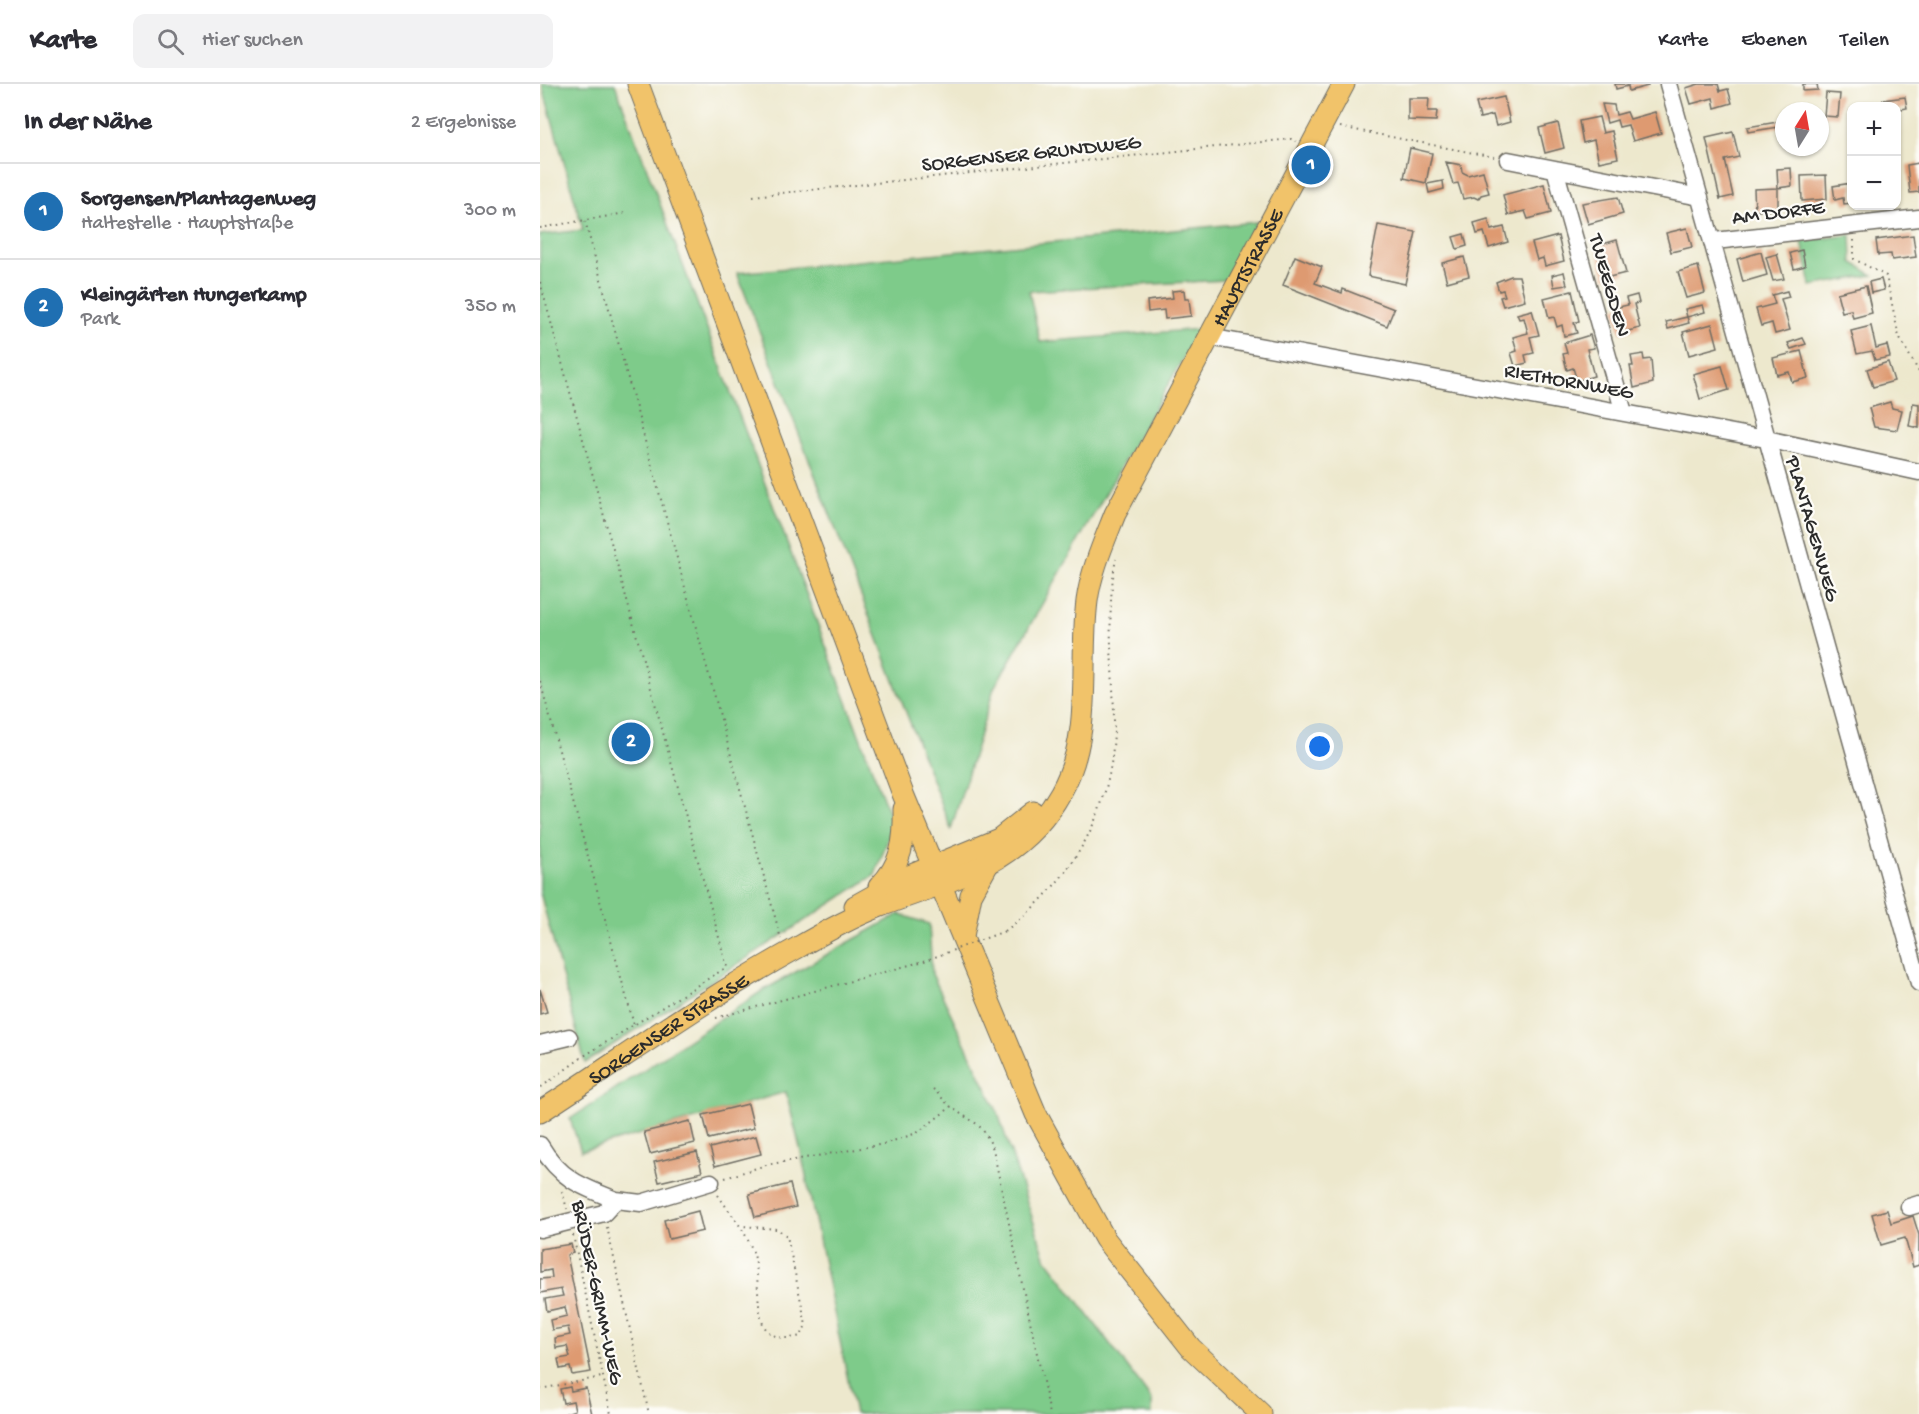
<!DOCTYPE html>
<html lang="de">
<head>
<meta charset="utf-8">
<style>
  body { margin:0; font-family:"Gochi Hand",sans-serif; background:#f2f2f3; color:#2b2b33 }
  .controls { position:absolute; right:18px; top:18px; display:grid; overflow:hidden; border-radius:12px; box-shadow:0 2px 4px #0004 }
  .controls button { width:54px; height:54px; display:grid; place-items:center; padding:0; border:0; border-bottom:2px solid #e1e1e2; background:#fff; color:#2b2b33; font:30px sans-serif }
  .compass { position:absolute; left:1235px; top:18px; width:54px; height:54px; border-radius:50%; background:#fff; box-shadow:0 2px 4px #0004; rotate:11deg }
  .you { position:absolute; left:780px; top:663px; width:21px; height:21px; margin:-15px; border:4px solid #fff; border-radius:50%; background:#1a73e8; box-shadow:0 0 0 9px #1a73e833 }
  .badge { display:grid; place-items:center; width:39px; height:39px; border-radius:50%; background:#1f6fb2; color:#fff; font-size:20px; font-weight:700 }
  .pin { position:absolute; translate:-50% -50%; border:3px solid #fff; box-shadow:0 2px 6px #0006 }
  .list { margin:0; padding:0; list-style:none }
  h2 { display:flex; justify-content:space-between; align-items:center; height:78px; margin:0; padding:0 24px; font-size:26px }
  h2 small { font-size:20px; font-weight:400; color:#7c7c81 }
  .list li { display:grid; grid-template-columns:39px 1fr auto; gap:18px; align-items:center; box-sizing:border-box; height:96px; padding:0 24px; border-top:2px solid #e1e1e2 }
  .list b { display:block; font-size:22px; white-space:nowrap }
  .list p { margin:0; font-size:20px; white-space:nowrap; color:#7c7c81 }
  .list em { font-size:20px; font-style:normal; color:#7c7c81 }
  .icon { flex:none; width:33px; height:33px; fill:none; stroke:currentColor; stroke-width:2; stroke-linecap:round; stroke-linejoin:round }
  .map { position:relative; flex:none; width:1379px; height:1330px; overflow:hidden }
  header { display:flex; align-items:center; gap:36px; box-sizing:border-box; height:84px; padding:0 30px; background:#fff; border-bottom:2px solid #e1e1e2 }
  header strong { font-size:28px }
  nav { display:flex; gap:33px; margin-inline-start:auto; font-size:21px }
  .search { width:420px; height:54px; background:#f2f2f3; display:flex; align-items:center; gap:15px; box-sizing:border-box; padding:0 21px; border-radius:12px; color:#7c7c81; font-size:22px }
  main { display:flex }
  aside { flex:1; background:#fff }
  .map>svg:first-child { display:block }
  .green { fill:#7ecb8a; stroke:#547b5a; stroke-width:1.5 }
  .building { fill:#de9a71 }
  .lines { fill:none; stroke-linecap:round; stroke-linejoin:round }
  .minor-casing { stroke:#6f6d64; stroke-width:19 }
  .major-casing { stroke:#6f6d64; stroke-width:23 }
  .path { stroke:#6f6d64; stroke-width:2; stroke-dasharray:1.5 4.5; stroke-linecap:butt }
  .minor { stroke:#fff; stroke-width:16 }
  .major { stroke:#f1c36a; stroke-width:21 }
  .path-bridge { stroke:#6f6d64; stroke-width:2; stroke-dasharray:1.5 4.5; stroke-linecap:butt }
  .labels { text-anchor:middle; stroke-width:4.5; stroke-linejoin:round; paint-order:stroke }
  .street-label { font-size:21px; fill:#2b2b2b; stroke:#fdfcf7 }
</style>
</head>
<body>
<header>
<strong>Karte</strong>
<div class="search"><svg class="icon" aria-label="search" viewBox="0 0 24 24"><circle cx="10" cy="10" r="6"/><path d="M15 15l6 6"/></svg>Hier suchen</div>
<nav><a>Karte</a><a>Ebenen</a><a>Teilen</a></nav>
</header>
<main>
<aside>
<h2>In der Nähe<small>2 Ergebnisse</small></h2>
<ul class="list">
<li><span class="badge">1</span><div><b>Sorgensen/Plantagenweg</b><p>Haltestelle · Hauptstraße</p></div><em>300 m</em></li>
<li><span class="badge">2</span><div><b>Kleingärten Hungerkamp</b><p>Park</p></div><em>350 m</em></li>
</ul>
</aside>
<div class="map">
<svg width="1379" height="1330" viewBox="0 0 1379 1330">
  <rect width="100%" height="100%" fill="#fdfcf7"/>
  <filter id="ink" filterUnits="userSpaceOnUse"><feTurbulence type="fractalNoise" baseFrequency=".0167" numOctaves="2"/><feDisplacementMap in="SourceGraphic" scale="12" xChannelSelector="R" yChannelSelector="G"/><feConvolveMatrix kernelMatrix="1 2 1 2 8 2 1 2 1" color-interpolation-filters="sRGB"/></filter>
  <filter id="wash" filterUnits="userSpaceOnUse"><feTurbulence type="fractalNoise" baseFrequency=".008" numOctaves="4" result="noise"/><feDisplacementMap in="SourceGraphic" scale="24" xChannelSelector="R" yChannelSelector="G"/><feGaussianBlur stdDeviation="1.35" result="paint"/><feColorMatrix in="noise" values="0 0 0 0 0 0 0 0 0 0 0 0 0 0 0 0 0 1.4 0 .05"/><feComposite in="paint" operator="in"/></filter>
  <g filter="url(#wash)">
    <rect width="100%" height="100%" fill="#ede8cd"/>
    <!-- green -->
    <path class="green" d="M2 0H75L353 741 335 791 45 979 0 808V151L43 146Z
      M717 138 685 196 489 207 500 258 660 245 454 604 411 745 197 189Z
      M1311 151 1312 178 1333 191 1271 202 1262 157Z
      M359 830 389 840 392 890 458 1029 505 1173 612 1316V1330H315L261 1068 246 1008 41 1067 30 1035 222 907Z"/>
    <g id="blocks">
      <!-- building -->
      <path class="building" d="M1075 0H1107L1108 2 1089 7 1088 2 1076 5Z
        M1159 0H1178L1180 7 1188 5 1192 19 1175 24 1173 14 1151 20 1146 4Z
        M1263 0H1277L1278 6 1263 7Z
        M1286 9 1300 10 1298 33 1284 32Z
        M964 13 970 38 956 42 953 31 940 34 936 19Z
        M1365 13 1367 24 1356 26V22H1344L1343 16Z
        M868 14H889L888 27H897L896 37 868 36Z
        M1062 20 1074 21 1076 31 1087 28 1090 35 1115 28 1121 49 1093 57 1088 41 1079 43 1077 36 1067 39Z
        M1059 33 1063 49 1072 47 1078 74 1059 78 1054 56 1043 59 1039 37Z
        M1244 37V42L1208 48 1207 43Z
        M1018 39 1024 64 1005 69 999 44Z
        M1193 48 1199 73 1185 76 1193 112 1180 115 1166 54Z
        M870 64 892 69 886 99 864 94Z
        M906 78 921 81 922 88 928 91 943 87 949 109 941 111 938 115 934 113 923 115 918 99 913 100Z
        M1379 79V108L1370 109 1367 81Z
        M1251 84 1252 102 1238 104V126L1215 127 1214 105 1238 104 1237 85Z
        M1286 91 1287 115 1262 117 1261 92Z
        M903 97 904 105 889 109 887 100Z
        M1312 99V119L1304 120 1303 114 1295 116 1293 102Z
        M1004 100 1011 129 988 135 985 127 968 131 963 111Z
        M1078 113 1083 130 1048 140 1042 119Z
        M948 135 951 146 964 143 968 158 949 164 944 148 937 150 934 139Z
        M838 141 876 148 865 200 828 192Z
        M1147 144 1152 163 1131 168 1126 149Z
        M924 150 927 162 917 165 913 153Z
        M1373 151 1376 173 1352 176 1351 170 1338 171 1336 156Z
        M1018 152 1024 177 1005 182 1003 174 997 176 992 159Z
        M1077 156 1086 189 1065 194 1056 162Z
        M1262 166 1265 182 1254 185 1250 169Z
        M1221 168 1227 191 1203 198 1197 175Z
        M1237 170 1244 195 1233 197 1226 173Z
        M755 172 782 183 775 199 802 209 803 205 854 225 847 242 743 201Z
        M924 173 929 192 907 198 902 179Z
        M1158 182 1165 209 1146 214 1138 188Z
        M1024 188 1027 201 1014 203 1012 191Z
        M971 192H979L985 216 963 222 960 213 965 212 963 206 959 207 956 198Z
        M1341 195 1344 206 1331 209 1329 198Z
        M1326 202 1332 229 1313 234 1311 226 1302 228 1297 209Z
        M644 206 645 215H649L651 232 625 235 624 226 608 228 607 217 633 214 632 207Z
        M1032 207 1039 237 1034 239 1037 249 1024 252 1022 241 1017 243 1014 233 1009 234 1004 214Z
        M1247 207 1249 213 1241 215 1250 246 1235 250 1232 239 1221 242 1216 225 1235 220 1232 211Z
        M1097 211 1099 219 1094 220 1100 244 1080 249 1074 224 1088 221 1086 214Z
        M1163 221 1165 228 1147 233 1145 225Z
        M992 226 999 251 990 253 994 269 985 271 987 279 975 282 971 269 977 267 973 253 988 249 984 234 979 235 977 230Z
        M1147 233 1149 239 1128 245 1126 238Z
        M1172 240 1178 263 1149 271 1143 248Z
        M1331 242 1336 264 1347 261 1350 273 1335 276 1332 267 1317 270 1311 247Z
        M1050 251 1054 264 1047 265 1054 292 1037 297 1033 284 1027 286 1023 270 1027 269 1024 259Z
        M1263 254 1266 260 1251 265 1248 259Z
        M1261 267 1268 294 1252 298 1249 288 1237 291 1233 274Z
        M1103 270 1104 276 1111 275 1113 299 1094 304 1090 282H1093L1091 272Z
        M1348 278 1354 297 1333 303 1327 285Z
        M1182 282 1189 306 1160 315 1153 290Z
        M1350 318 1352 324 1362 326 1357 346 1334 343 1329 324Z
        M1373 319 1379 320V344L1369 342Z
        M0 905 7 928 0 930Z
        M208 1020 214 1044 169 1055 163 1031Z
        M150 1037 155 1059 110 1070 104 1048Z
        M216 1052 221 1070 175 1082 170 1064Z
        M157 1068 162 1088 119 1098 114 1078Z
        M250 1100 256 1123 215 1133 209 1110Z
        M1347 1126 1351 1139 1373 1132 1379 1151V1181L1373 1183 1365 1154 1341 1161 1332 1130Z
        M158 1127 163 1147 129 1155 124 1136Z
        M31 1160 33 1169 27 1171 51 1288 32 1291 30 1283 20 1285 18 1275 30 1273 27 1262 16 1264 15 1254 30 1251 28 1243 12 1246 10 1236 27 1232 25 1223 7 1227 5 1215 23 1212 21 1205 0 1209V1195L12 1194 11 1186 0 1188V1165Z
        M30 1303 31 1307 46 1304 52 1330H24L35 1326 33 1317 23 1319 20 1305Z"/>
    </g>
  </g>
  <g filter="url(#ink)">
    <use href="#blocks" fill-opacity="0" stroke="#6f6d64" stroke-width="1.5"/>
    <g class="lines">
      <!-- minor casing -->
      <g class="minor-casing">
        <path id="minor" d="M1128 0C1213 299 1295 599 1379 899
          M968 76 1160 113
          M1015 85 1084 329
          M1175 157 1379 134
          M669 253 1226 355 1379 388
          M0 960 29 953
          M0 1061C20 1095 42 1103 76 1116
          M1369 1123 1379 1120
          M0 1145 64 1129 76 1116 101 1119 171 1098"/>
      </g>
      <!-- major casing -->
      <g class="major-casing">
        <g id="major">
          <path d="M98 0 363 710 496 1030 565 1155 651 1264 721 1330"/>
          <path d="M339 803C362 780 365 757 364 725"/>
          <path d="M315 822 367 793 459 755 493 728"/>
          <path d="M423 852 431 811 447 782"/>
          <path id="s1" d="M0 1028C85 973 168 913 257 864 283 849 310 834 338 823 410 795 480 783 521 708 554 649 539 581 547 517 551 487 564 458 575 430L804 0"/>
        </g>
      </g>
      <!-- path -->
      <path class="path" d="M800 43 954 73
        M213 112 751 55 756 57
        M45 137 241 855
        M0 144 86 129
        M1314 156V175L1346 192 1359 253 1379 288
        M0 198 187 883 44 972 0 1004
        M0 597 94 941
        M465 847C533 796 574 727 574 640 574 585 565 530 576 475
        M176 934 384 877
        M393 1005C399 1010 404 1017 410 1022 432 1040 440 1034 453 1065L510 1330
        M185 1094 226 1081 344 1060 377 1049 411 1023
        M22 1107 27 1125
        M178 1111C193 1134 205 1144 214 1171 220 1190 215 1231 226 1245 235 1256 248 1255 261 1252L266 1241 247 1152 237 1145 202 1142
        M67 1143 109 1330
        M33 1151 71 1330
        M0 1305 62 1293"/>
      <!-- minor -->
      <use href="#minor" class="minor"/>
      <!-- major -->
      <use href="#major" class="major"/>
      <!-- path-bridge -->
      <path class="path-bridge" d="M384 877 465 847"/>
    </g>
  </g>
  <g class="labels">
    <!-- street labels -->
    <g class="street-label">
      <text transform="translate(491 68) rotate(-6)" y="7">SORGENSER GRUNDWEG</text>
      <text transform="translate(1238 127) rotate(-7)" y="7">AM DORFE</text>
      <text dy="7" stroke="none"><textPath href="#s1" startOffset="1184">HAUPTSTRASSE</textPath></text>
      <text transform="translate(1071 201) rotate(74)" y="7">TWEEGDEN</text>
      <text transform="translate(1029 296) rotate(10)" y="7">RIETHORNWEG</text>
      <text transform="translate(1274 444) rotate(74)" y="7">PLANTAGENWEG</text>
      <text dy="7" stroke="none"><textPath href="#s1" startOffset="153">SORGENSER STRASSE</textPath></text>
      <text transform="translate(59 1208) rotate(78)" y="7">BRÜDER-GRIMM-WEG</text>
    </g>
  </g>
</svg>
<div class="controls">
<button>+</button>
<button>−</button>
</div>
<svg class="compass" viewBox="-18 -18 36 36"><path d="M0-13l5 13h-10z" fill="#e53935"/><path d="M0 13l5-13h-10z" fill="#7c7c81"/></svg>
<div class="you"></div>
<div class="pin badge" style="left:771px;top:81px">1</div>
<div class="pin badge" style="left:91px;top:658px">2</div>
</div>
</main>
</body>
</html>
